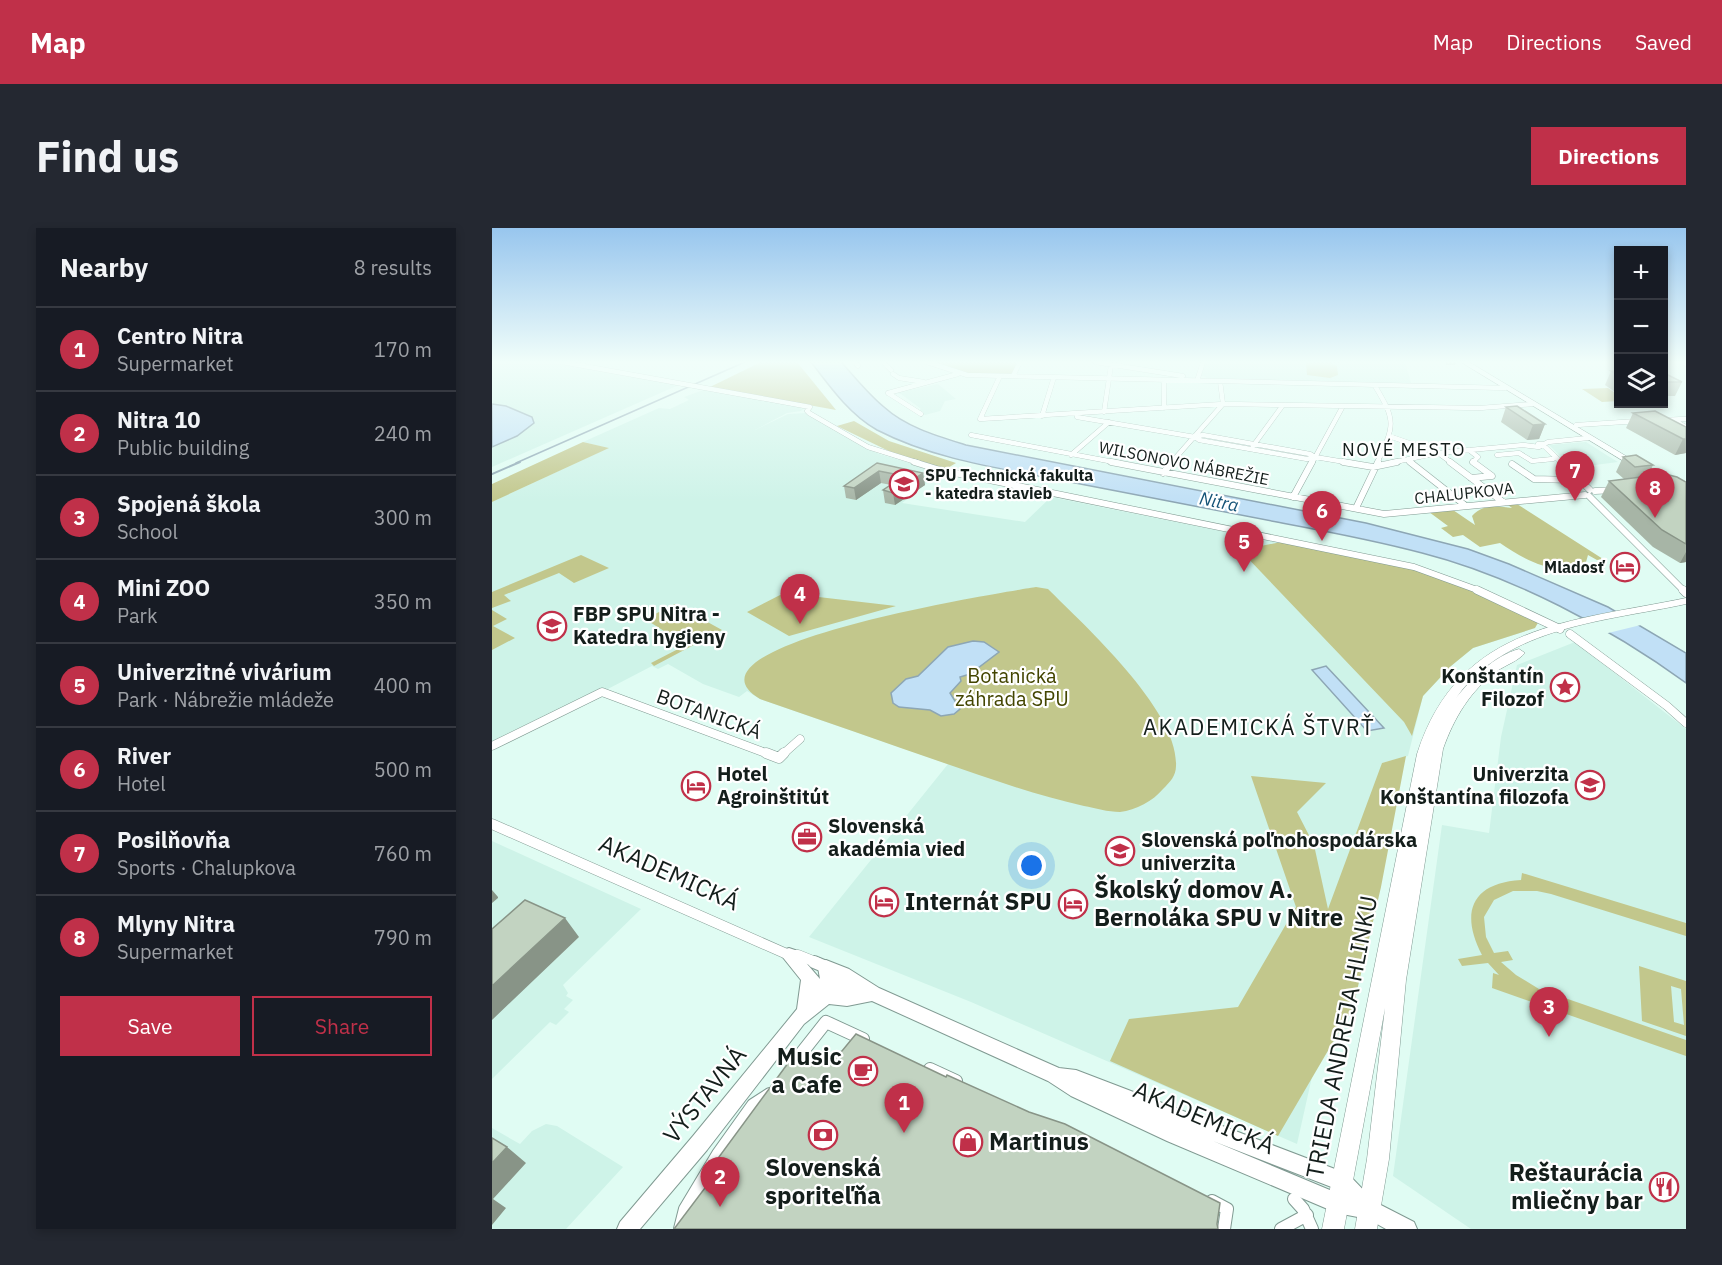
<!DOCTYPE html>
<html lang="en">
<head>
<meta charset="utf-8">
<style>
  body { margin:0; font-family:"IBM Plex Sans",sans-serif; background:#242831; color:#f1f3f6 }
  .controls { position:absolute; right:18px; top:18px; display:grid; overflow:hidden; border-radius:0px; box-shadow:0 3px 9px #0003 }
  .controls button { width:54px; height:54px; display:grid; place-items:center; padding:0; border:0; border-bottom:2px solid #363941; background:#171b24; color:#f1f3f6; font:30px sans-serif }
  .you { position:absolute; left:540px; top:638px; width:21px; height:21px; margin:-15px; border:4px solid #fff; border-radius:50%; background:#1a73e8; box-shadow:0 0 0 9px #1a73e833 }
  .badge { display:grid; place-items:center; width:39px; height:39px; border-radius:50%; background:#c03049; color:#fff; font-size:20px; font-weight:700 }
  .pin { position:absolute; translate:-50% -50px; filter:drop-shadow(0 2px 3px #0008) }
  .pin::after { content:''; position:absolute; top:32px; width:21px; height:18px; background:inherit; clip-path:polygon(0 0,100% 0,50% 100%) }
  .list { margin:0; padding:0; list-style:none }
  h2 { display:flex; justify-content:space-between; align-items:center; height:78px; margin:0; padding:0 24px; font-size:26px }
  h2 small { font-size:20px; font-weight:400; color:#9ea1a6 }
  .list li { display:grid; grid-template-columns:39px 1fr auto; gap:18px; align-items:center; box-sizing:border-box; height:84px; padding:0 24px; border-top:2px solid #363941 }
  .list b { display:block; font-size:22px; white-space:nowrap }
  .list p { margin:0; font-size:20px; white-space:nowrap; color:#9ea1a6 }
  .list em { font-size:20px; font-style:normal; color:#9ea1a6 }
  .actions { display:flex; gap:12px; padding:18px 24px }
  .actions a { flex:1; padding:14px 0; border:2px solid #c03049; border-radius:0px; text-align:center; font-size:21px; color:#c03049 }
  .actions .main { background:#c03049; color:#fff }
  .icon { flex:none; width:33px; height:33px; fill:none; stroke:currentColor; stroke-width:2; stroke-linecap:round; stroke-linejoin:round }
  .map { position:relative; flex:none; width:1194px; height:1001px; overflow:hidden; border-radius:0px }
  header { display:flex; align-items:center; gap:36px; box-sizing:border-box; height:84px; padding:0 30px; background:#c03049; color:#fff }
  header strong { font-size:28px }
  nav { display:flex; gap:33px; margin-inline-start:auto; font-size:21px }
  .intro { display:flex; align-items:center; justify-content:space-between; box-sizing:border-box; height:144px; padding:0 36px }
  h1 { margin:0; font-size:42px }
  .button { padding:15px 27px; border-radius:0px; background:#c03049; color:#fff; font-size:21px; font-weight:700 }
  main { display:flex; gap:36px; padding:0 36px }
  aside { flex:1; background:#171b24; border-radius:0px; box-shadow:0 3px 9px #0003 }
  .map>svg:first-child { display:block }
  .built { fill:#cef3e8 }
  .green { fill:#c2c78c; fill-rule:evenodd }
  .water { fill:#c1e0f6; stroke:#8da6b4; stroke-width:1.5 }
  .pier { fill:#e0fcf3 }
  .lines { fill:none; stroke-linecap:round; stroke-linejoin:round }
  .stream-far1 { stroke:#8da6b4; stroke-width:1.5 }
  .stream { stroke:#8da6b4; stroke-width:2 }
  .street-far4-casing { stroke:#809a92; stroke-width:5 }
  .street-far3-casing { stroke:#809a92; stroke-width:7 }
  .street-far2-casing { stroke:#809a92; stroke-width:9 }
  .street-far1-casing { stroke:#809a92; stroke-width:11 }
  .street-casing { stroke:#809a92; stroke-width:14 }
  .secondary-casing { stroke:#809a92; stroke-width:2 }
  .primary-casing { stroke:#809a92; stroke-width:1 }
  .street-far4 { stroke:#fff; stroke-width:4.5 }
  .street-far3 { stroke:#fff; stroke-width:6 }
  .street-far2 { stroke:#fff; stroke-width:8 }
  .street-far1 { stroke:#fff; stroke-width:10 }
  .street { stroke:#fff; stroke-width:12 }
  .secondary { fill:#fff; fill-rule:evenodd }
  .primary { fill:#fff; fill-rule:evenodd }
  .wall { fill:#a7b5a6 }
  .shaded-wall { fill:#889487 }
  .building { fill:#c2d3c1; stroke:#889487; stroke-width:1.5 }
  .labels { text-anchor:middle; stroke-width:4.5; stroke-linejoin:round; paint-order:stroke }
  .far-street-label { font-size:16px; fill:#141e1b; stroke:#fff }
  .far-poi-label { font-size:16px; font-weight:bold; fill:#141e1b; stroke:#fff; text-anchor:start }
  .far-quarter-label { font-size:18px; letter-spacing:1.5px; fill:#141e1b; stroke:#fff }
  .far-water-label { font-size:18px; font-style:italic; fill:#155377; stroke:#fff }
  .poi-label { font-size:20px; font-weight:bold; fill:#141e1b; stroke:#fff; text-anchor:start }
  .park-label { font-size:20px; fill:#434500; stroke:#fff }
  .street-label { font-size:20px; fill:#141e1b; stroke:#fff }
  .quarter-label { font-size:22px; letter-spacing:1.5px; fill:#141e1b; stroke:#fff }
  .near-street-label { font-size:24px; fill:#141e1b; stroke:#fff }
  .near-poi-label { font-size:24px; font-weight:bold; fill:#141e1b; stroke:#fff; text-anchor:start }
</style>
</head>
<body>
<header>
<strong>Map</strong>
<nav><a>Map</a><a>Directions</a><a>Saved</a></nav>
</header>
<div class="intro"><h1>Find us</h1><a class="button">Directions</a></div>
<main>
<aside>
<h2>Nearby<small>8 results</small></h2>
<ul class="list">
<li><span class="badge">1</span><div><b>Centro Nitra</b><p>Supermarket</p></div><em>170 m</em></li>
<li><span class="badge">2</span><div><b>Nitra 10</b><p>Public building</p></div><em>240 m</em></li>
<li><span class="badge">3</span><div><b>Spojená škola</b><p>School</p></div><em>300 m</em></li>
<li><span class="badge">4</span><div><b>Mini ZOO</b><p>Park</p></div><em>350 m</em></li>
<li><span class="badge">5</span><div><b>Univerzitné vivárium</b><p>Park · Nábrežie mládeže</p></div><em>400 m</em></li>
<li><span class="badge">6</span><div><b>River</b><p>Hotel</p></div><em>500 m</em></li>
<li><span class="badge">7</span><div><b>Posilňovňa</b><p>Sports · Chalupkova</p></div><em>760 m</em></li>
<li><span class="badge">8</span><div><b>Mlyny Nitra</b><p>Supermarket</p></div><em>790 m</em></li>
</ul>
<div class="actions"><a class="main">Save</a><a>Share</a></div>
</aside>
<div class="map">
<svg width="1194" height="1001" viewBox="0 0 1194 1001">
  <rect width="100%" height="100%" fill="#e0fcf3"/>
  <!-- built -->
  <path class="built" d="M0 134H56L189 156 0 239Z
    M714 134H913L920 158 715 150 709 147Z
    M446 156 464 171 453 173 448 183 433 187 427 182 429 181 409 166 404 165Z
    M214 161 313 179 309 183 295 185 263 202 296 186 314 185 368 217 387 226 449 244 410 275 533 294 559 269 768 311 794 313 1043 400 981 420 959 438 931 468 916 528 890 535 805 916 479 774 317 709 456 536 268 471 255 463 247 469 211 456 176 436 166 441 160 438 110 464 0 514V274L116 220 91 214 167 180 178 181 197 172 192 169Z
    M1094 214 1116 228 1126 234 1080 240 1057 217Z
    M1083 414 1194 501V1001H979L901 948 950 597 997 605 1009 509 1025 437Z
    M0 613 149 681 71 757 76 765 74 768 81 772 72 781 77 784 64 797 58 794 0 851Z
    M54 896 65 898 131 939 74 1001H0V900L28 916 40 903Z"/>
  <!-- green -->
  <path class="green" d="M269 134H305L344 182 218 159Z
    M438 134H526L519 147 475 146Z
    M835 134H850L839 135 845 138 846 147 838 150 815 147 814 135Z
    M1116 160 1126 167V173L1110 174 1090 161Z
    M362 193 397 213 464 235 454 241 403 226 345 198Z
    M91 214 117 220 0 274V256Z
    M1025 276 1111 331 1105 332 1096 327 1094 334C1066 351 1031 331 1008 315L988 319 971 307 961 309 949 300 956 298 937 284 961 282 983 297 980 288C990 276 1006 278 1020 280L1016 277Z
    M794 313 910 338 978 360 1047 393 1043 400 981 420 959 438 931 468 920 508 912 494 748 322Z
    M89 327 117 340 82 355 67 345 12 367 19 373 0 380V364Z
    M544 359 556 361C593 398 687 483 684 538 684 548 678 554 671 561 661 573 644 582 628 584 616 584 603 580 592 578 556 570 522 559 487 547 414 522 341 496 268 471 176 416 519 363 544 359Z
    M292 365 404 378 297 408 255 384Z
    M183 376 230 402 162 438 159 435 190 419 168 405 172 403 153 391Z
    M0 382 15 391 1 398 23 410 0 422Z
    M914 528 889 659 861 780 786 908 618 833 637 791 746 779 804 679 759 548 834 555 805 584 822 617 836 681 890 535Z
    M1030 645 1194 695V708L1059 666 1045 663H1021L1002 672 992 689 994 709 1002 725 1016 723 1021 732 1009 734 1024 747 1047 761 1194 812V828L1000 760 1001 745 1007 747 996 735 970 738 966 731 990 727C968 685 979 655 1029 652Z
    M1147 738 1194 753V808L1150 793ZM1179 758 1189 761 1192 797 1182 794Z"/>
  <!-- water -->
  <path class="water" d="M319 134H349C363 149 376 166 392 179 414 199 445 208 474 217L874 295 976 321 1017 336 1116 379 1194 425V455C1119 400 1020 348 930 325 882 312 833 303 785 294 716 281 647 267 578 254 514 241 445 233 385 202 358 187 338 159 319 134Z
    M0 176 14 178 40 189 42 195 25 208 0 219Z
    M481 413 492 414 507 424 478 446 468 449 469 453 458 465 468 481 462 486 449 488 438 482 407 479 401 475 399 465 414 451 426 448 456 419Z
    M834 438 892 500 875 503 820 442Z"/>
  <!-- pier -->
  <path class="pier" d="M1128 382 1153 396 1112 406 1087 391Z"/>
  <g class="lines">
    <!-- stream-far1 -->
    <path class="stream-far1" d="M24 235 253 134"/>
    <!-- stream -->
    <path class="stream" d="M0 246 28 234"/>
    <!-- street-far4 casing -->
    <g class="street-far4-casing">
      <path id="street-far4" d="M70 134 318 179 315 183 317 185 376 219 427 235
        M363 134 366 138
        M391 134 399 142
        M435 134 475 147 1013 160
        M603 134 691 148
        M1189 134 1194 136
        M401 146 407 150 432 154
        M508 148 488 191 731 176 988 180 1041 176
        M521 148 528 134
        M706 150 711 134
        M672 152V180
        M728 153 731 176
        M883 158C905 194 902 198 885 235
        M396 165 466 146
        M396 165 429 186
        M612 184 619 137
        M550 188 562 149
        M585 189 703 209
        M1168 192 1194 191
        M1181 192 1194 199
        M1084 197 1147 193
        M479 207 627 235
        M711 207 818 226 823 229 815 231 707 212 703 209Z
        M897 208 946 225 960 235
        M1046 216H1050L1070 235
        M761 218 791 177
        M977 222 986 229 981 234 983 235
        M579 227 617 194
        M1005 227 1027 225 1040 233 1061 231
        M823 229 859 235
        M915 232 920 235
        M679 235 731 176
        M820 235 851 178
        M898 235 946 225 1031 217 1047 219 1056 214 1096 210"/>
    </g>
    <!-- street-far3 casing -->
    <g class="street-far3-casing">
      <path id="street-far3" d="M422 234 448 242 922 339 988 363
        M619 234 892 286 1093 267
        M851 234 881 239 905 234
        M918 234 974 278
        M958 234 1011 274
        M1069 234 1098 262
        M1020 236 1042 251 1081 252
        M671 245 681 234
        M979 250 1000 248 981 234
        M1103 263 1123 262
        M1097 268 1192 363
        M801 269 820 234
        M864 280 886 234"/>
    </g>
    <!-- street-far2 casing -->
    <g class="street-far2-casing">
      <path id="street-far2" d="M985 362 1068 401
        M1191 362 1194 365
        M1078 406 1175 478 1194 495
        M0 518 110 464 279 527
        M290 527 308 511"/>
    </g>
    <!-- street-far1 casing -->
    <g class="street-far1-casing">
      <path id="street-far1" d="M274 525 287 530 292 525
        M0 596 297 727H306L326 735"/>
    </g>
    <!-- street casing -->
    <g class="street-casing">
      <path id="street" d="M322 734 334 739
        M304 832 334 794 371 811
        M438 841 464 853
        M802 971 811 981 820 1001
        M720 973 735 981 732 1001
        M188 1001 193 981 226 926 261 877 278 866
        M789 1001 815 987"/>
    </g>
    <!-- secondary casing -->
    <g class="secondary-casing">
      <path id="secondary" d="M297 720 303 722 328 751 326 739 328 734 334 732 357 741 387 760 567 840 584 842 856 946 883 974 922 994 925 1001H894L876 991 845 985 675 913 579 868 556 853 380 773 355 778 337 776 312 796 215 922 148 1001H125L128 994 201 908 305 781 309 752 289 727 291 722ZM721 913 842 960 848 966 845 965Z"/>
    </g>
    <!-- primary casing -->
    <g class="primary-casing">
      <path id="primary" d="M969 134H977L1194 264V271Z
        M1194 370V376C1116 393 1014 398 964 470 980 450 1002 428 1027 421L1033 425C1026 433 1014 437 1005 443 978 463 962 490 951 521L914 752 897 931 885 1001H863L875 931 893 780 852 1001H830L925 526C967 395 1079 394 1194 370Z"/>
    </g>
    <!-- street-far4 -->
    <use href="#street-far4" class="street-far4"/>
    <!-- street-far3 -->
    <use href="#street-far3" class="street-far3"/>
    <!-- street-far2 -->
    <use href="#street-far2" class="street-far2"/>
    <!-- street-far1 -->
    <use href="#street-far1" class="street-far1"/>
    <!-- street -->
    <use href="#street" class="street"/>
    <!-- secondary -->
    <use href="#secondary" class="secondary"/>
    <!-- primary -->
    <use href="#primary" class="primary"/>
  </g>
  <!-- wall -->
  <path class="wall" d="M953 134H964L963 137H954Z
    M1119 143H1126V166L1113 157Z
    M1172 145 1190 154 1183 168H1172Z
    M1014 179 1053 196 1047 211 1035 212 1009 194Z
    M1141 185 1194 199V225L1183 227 1134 200Z
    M1131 229 1161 237 1156 248 1194 254V334L1188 335 1161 319 1109 269 1117 253 1132 251 1124 244Z
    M385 235 431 245 433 257 403 277 393 275 391 262 399 257 389 255 364 272 354 270 352 258Z"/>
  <!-- shaded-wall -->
  <path class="shaded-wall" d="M1053 196 1047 211 1035 212 1041 197Z
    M1191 211H1194V225L1183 227Z
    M387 243 389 255 364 272 362 260Z
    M431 245 433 257 403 277 401 265Z
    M1194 324V334L1188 335Z
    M0 662 6 669V670L0 675Z
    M73 690 87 709 0 792V758Z
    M15 919 34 935 1 971 14 980 0 997V935Z"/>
  <!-- building -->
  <path class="building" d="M1119 143H1126V148Z
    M1172 145 1190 154H1172Z
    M1025 178 1053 196 1041 197 1014 179Z
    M1163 183 1194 199V211H1191L1141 185Z
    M1144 227 1161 237 1143 239 1131 229Z
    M385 235 431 245 401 265 391 262 412 248 387 243 362 260 352 258Z
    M1173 246 1185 249 1194 254V316L1170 302 1117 253Z
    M33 672 73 690 0 758V701Z
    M364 806 454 849 455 847 537 884 573 896 728 975 725 996 726 1001H182L216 956 210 952 305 823 326 831 338 829 350 823Z
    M0 910 15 919 0 935Z"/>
  <!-- sky -->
  <linearGradient id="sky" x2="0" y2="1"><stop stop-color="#98c6ee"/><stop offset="0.49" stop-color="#f1fefa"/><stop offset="1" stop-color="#f1fefa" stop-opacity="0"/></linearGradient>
  <rect width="1194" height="274" fill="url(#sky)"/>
  <!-- icons -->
  <defs>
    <g id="university-ring" transform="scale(1.5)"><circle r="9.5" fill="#fff" stroke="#c03049" stroke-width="1.5"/><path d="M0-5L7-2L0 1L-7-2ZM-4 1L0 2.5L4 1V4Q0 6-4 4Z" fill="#c03049"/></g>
    <g id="hotel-ring" transform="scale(1.5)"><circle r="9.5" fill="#fff" stroke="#c03049" stroke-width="1.5"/><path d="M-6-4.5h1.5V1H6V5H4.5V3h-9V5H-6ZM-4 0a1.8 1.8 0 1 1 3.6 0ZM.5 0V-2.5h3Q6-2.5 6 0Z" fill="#c03049"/></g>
    <g id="sight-ring" transform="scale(1.5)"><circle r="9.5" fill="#fff" stroke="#c03049" stroke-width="1.5"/><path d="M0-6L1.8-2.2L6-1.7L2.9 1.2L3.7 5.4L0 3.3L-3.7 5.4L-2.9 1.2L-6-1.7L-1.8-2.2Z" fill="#c03049"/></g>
    <g id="office-ring" transform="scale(1.5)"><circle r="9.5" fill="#fff" stroke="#c03049" stroke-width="1.5"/><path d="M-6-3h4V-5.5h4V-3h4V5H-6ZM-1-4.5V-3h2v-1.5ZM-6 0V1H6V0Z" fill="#c03049"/></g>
    <g id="cafe-ring" transform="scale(1.5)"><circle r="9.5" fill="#fff" stroke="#c03049" stroke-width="1.5"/><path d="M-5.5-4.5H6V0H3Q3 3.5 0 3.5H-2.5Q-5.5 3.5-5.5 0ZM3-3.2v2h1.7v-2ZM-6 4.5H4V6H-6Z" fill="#c03049"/></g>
    <g id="bank-ring" transform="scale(1.5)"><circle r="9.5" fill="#fff" stroke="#c03049" stroke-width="1.5"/><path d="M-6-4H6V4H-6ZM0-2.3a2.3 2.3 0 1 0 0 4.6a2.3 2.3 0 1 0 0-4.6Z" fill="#c03049"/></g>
    <g id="shop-ring" transform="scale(1.5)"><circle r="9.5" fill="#fff" stroke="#c03049" stroke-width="1.5"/><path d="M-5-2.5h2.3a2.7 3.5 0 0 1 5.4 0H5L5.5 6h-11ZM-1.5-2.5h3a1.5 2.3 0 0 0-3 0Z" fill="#c03049"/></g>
    <g id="restaurant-ring" transform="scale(1.5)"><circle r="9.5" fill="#fff" stroke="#c03049" stroke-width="1.5"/><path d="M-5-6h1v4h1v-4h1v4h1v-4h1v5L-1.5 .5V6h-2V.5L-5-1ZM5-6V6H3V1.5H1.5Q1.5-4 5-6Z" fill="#c03049"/></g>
  </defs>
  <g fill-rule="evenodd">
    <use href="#university-ring" x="412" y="256"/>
    <use href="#hotel-ring" x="1133" y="339"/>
    <use href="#university-ring" x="60" y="398"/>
    <use href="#sight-ring" x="1073" y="459"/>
    <use href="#university-ring" x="1098" y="557"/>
    <use href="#hotel-ring" x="204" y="558"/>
    <use href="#office-ring" x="315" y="609"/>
    <use href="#university-ring" x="628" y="623"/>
    <use href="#hotel-ring" x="392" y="674"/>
    <use href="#hotel-ring" x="581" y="676"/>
    <use href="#cafe-ring" x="371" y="843"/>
    <use href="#bank-ring" x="331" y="907"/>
    <use href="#shop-ring" x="476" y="914"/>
    <use href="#restaurant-ring" x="1172" y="959"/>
  </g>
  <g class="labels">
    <!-- far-street labels -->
    <g class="far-street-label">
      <text transform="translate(692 235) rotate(11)" y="6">WILSONOVO NÁBREŽIE</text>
      <text transform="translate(972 265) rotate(-6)" y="6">CHALUPKOVA</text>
    </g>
    <!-- far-poi labels -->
    <g class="far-poi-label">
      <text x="433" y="253">SPU Technická fakulta<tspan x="433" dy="18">- katedra stavieb</tspan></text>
      <text x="1112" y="345" text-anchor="end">Mladosť</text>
    </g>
    <!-- far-quarter labels -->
    <g class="far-quarter-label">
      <text x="912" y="228">NOVÉ MESTO</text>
    </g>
    <!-- far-water labels -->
    <g class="far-water-label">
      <text transform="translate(727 274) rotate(11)" y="6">Nitra</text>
    </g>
    <!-- poi labels -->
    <g class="poi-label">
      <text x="81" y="393">FBP SPU Nitra -<tspan x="81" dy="23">Katedra hygieny</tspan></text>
      <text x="1052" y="455" text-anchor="end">Konštantín<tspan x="1052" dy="23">Filozof</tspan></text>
      <text x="225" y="553">Hotel<tspan x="225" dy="23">Agroinštitút</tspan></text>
      <text x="1077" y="553" text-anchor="end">Univerzita<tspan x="1077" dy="23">Konštantína filozofa</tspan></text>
      <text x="336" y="605">Slovenská<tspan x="336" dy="23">akadémia vied</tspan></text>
      <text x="649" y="619">Slovenská poľnohospodárska<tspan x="649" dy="23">univerzita</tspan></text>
    </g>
    <!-- park labels -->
    <g class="park-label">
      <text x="520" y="455">Botanická<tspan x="520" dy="23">záhrada SPU</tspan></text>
    </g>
    <!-- street labels -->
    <g class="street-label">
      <text transform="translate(217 486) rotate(20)" y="7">BOTANICKÁ</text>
    </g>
    <!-- quarter labels -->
    <g class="quarter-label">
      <text x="767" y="507">AKADEMICKÁ ŠTVRŤ</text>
    </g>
    <!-- near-street labels -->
    <g class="near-street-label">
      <text transform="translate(177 645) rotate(24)" y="8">AKADEMICKÁ</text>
      <text transform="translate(850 809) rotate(-79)" y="8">TRIEDA ANDREJA HLINKU</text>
      <text transform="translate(213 867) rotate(-51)" y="8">VÝSTAVNÁ</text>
      <text transform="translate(712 890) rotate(23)" y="8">AKADEMICKÁ</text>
    </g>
    <!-- near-poi labels -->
    <g class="near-poi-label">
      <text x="602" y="670">Školský domov A.<tspan x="602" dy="28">Bernoláka SPU v Nitre</tspan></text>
      <text x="413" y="682">Internát SPU</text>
      <text x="350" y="837" text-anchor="end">Music<tspan x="350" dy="28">a Cafe</tspan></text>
      <text x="497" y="922">Martinus</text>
      <text x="331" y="948" text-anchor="middle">Slovenská<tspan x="331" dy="28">sporiteľňa</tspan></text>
      <text x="1151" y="953" text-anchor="end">Reštaurácia<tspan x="1151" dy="28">mliečny bar</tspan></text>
    </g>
  </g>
</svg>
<div class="controls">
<button>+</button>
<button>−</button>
<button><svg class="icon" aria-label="layers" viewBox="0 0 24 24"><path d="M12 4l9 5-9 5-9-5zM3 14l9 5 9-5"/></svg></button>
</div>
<div class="you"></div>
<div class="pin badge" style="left:412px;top:905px">1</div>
<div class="pin badge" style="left:228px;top:979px">2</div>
<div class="pin badge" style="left:1057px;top:809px">3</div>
<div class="pin badge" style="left:308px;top:396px">4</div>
<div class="pin badge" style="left:752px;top:344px">5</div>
<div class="pin badge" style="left:830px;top:313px">6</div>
<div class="pin badge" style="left:1083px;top:273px">7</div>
<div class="pin badge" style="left:1163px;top:290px">8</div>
</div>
</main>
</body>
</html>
